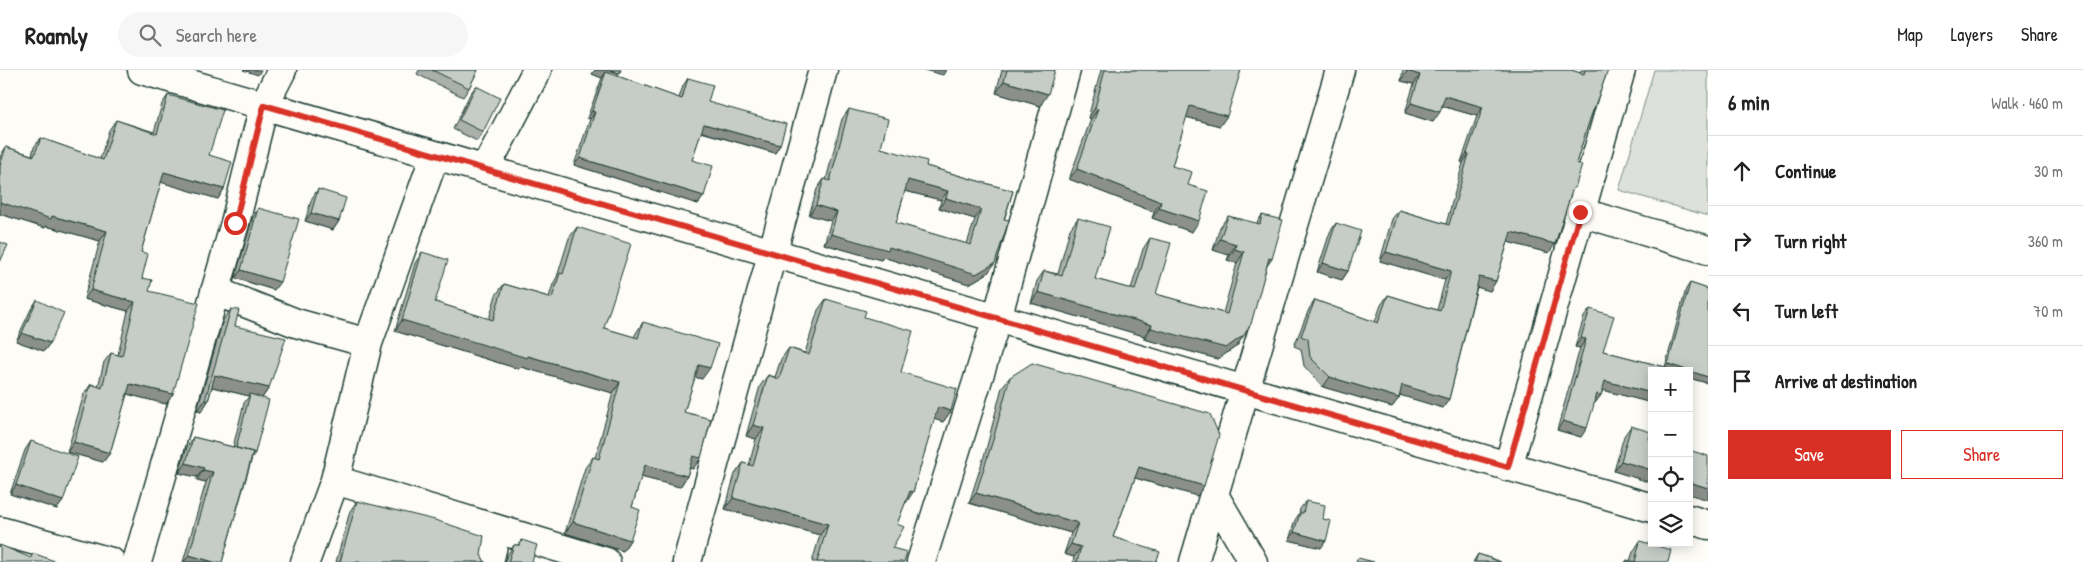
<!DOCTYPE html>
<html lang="en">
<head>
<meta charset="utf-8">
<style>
  body { margin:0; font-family:"Patrick Hand",sans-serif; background:#f6f6f6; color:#222 }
  .controls { position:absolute; right:15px; bottom:15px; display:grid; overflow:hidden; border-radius:0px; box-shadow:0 2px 12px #0003 }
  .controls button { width:45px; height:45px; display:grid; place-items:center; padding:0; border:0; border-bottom:1px solid #e0e0e0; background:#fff; color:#222; font:25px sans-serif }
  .stop { position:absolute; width:15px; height:15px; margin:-11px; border:4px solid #d93025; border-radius:50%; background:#fff }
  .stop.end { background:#d93025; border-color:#fff; box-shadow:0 1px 5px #0008 }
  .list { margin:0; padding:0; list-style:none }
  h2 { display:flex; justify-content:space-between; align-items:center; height:65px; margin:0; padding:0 20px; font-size:21px }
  h2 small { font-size:16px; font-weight:400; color:#767676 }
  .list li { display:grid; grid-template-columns:32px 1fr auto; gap:15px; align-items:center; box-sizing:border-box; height:70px; padding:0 20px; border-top:1px solid #e0e0e0 }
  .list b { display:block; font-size:19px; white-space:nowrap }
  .list em { font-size:16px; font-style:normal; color:#767676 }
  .actions { display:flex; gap:10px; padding:15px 20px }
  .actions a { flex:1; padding:11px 0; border:1px solid #d93025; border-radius:0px; text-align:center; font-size:18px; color:#d93025 }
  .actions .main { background:#d93025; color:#fff }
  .icon { flex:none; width:28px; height:28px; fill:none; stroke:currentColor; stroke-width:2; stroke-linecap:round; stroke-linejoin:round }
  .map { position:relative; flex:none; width:1708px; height:492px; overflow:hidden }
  header { display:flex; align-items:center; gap:30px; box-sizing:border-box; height:70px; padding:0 25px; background:#fff; border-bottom:1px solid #e0e0e0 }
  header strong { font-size:24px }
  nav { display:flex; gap:28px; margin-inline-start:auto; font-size:18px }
  .search { width:350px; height:45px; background:#f6f6f6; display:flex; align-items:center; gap:12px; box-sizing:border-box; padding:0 18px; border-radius:28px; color:#767676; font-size:19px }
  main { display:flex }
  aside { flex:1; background:#fff }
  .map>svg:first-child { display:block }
  .green { fill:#dde0db; stroke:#7e8e88 }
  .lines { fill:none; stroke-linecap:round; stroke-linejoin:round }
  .minor-casing { stroke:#1f3d34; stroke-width:31 }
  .minor { stroke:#fdfcf7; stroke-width:28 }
  .wall { fill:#aab0ab; stroke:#1f3d34; fill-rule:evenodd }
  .shaded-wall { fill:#8b908b; stroke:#1f3d34 }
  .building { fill:#c6cdc7; stroke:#1f3d34; fill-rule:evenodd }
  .route { stroke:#d93025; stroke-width:6 }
</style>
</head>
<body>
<header>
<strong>Roamly</strong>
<div class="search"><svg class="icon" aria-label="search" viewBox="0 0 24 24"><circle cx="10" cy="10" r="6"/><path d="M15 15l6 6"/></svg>Search here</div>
<nav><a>Map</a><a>Layers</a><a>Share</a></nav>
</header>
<main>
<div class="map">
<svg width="1708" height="492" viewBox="0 0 1708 492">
  <rect width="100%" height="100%" fill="#fdfcf7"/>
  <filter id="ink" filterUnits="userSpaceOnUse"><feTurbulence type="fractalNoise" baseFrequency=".02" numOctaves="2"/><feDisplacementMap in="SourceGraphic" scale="10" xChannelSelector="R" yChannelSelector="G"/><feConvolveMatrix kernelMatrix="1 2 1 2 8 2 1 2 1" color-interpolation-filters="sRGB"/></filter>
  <g filter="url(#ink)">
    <!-- green -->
    <path class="green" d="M1654 0H1708V146L1619 120Z"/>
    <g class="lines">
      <!-- minor casing -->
      <g class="minor-casing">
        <path id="minor" d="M142 0 1652 438
          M485 99 537 0
          M1580 142 1708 180
          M215 221 296 253 368 273
          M1508 397 1621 0
          M335 410 606 492
          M1214 425 1253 492
          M1689 449 1708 455
          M0 461 111 492
          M137 492 235 153 264 35 282 0
          M305 492 335 410 368 273 435 85
          M489 492 497 459
          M687 492 823 0
          M921 492 997 248 1066 0
          M1194 492 1340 0"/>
      </g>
      <!-- minor -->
      <use href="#minor" class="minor"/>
    </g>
    <!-- wall -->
    <path class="wall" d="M419 0H478L469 18 463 27 417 4Z
      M595 0H621L617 6 679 28 683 16 688 8 708 32 780 75 775 83 701 62 692 90 704 126 698 134 574 95 590 49 587 48 602 8 592 4Z
      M1002 0H1055L1040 36 996 23Z
      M1101 0H1241L1220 56 1186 47 1172 96 1188 115 1192 162 1152 148 1154 142 1069 109 1091 49 1088 48Z
      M1403 0H1571L1580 3 1581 0H1608L1590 49 1576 93 1570 125 1549 183 1508 172 1496 211 1490 221 1477 217 1449 329 1443 338 1400 325 1399 328 1392 337 1323 317 1304 296 1301 279 1294 276 1309 239 1315 230 1375 252 1381 235 1388 225 1437 240 1445 210 1380 191 1392 149 1399 140 1446 154 1463 93 1461 92 1477 46 1442 36 1433 52 1405 43 1414 14 1401 11Z
      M476 16 483 62 477 71 453 59 470 24Z
      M168 25 209 85 224 119 218 129 161 112 141 182 142 208 149 221 166 334 127 324 110 383 103 392 67 382 84 324 91 314 98 317 104 292 111 283 118 285 128 241 84 229 100 171 46 156 45 158 0 144V86L6 77 32 85 34 77 41 68 100 89 109 60 116 50 154 62 162 34Z
      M849 39 881 78 926 96 1013 121 988 203 969 214 883 187 881 190 824 174 831 151 809 145 817 119 824 109 826 110 842 49ZM905 121 941 130 939 138 975 149 967 174 896 153Z
      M318 119 339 151 333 160 305 151 312 128Z
      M258 138 274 220 235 208 253 147Z
      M1262 145 1267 196 1237 276 1218 289 1144 269V266L1031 233 1037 211 1044 201 1058 204 1070 159 1078 148 1095 209 1131 219 1143 179 1150 168 1156 224 1223 243 1237 193 1227 190 1229 185 1213 180 1220 157 1228 146 1256 154Z
      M1336 153 1348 201 1342 210 1317 202 1330 162Z
      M577 157 604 258 634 267 636 263 643 252 702 309 695 307 684 342 693 399 690 398 687 406 680 417 641 407 632 437 630 470 623 481 565 463 585 398 593 387 595 388 613 323 521 297 519 299 395 261 415 193 422 182 435 232 489 249 496 225 504 214 549 227 553 214 557 207 569 168Z
      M1690 213 1708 219 1707 313 1689 308V301H1668L1664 300 1652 333 1603 320 1601 325 1595 333H1594L1581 367 1557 360 1580 278 1575 277 1584 247 1590 239 1603 281 1665 297 1686 219Z
      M826 229 864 247 901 302 951 341 943 352 934 349 913 422 905 433 897 454 892 478 904 492H812L820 465 725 439 735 404 743 393 749 395 756 369 746 366 760 316 768 305 775 307 781 289 789 278 805 283 818 240Z
      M37 230 50 273 44 281 16 271 31 239Z
      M231 239 235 256 269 318 262 328 255 383 252 388 222 492H183L206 412 197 410V407L179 403 187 377 193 367 233 377 244 333 249 326 212 317 208 331 201 342 197 341 223 250Z
      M1010 307 1197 426 1135 408 1113 467 1156 492H1073L1074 487 1064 484 1071 463 969 433 986 380 1002 317Z
      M1631 356 1649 369 1652 370V413L1614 401 1624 366Z
      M31 371 63 431 57 439 10 424 25 380Z
      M357 431 481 485 485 492H336L350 441Z
      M1306 431 1323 449 1321 478 1289 470 1295 450 1299 444 1300 439Z
      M522 470 532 492H504L507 485 514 475H518Z
      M1640 471 1668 492H1625L1627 490 1630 491 1633 482Z
      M1478 484 1501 492H1473Z"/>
    <!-- shaded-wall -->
    <path class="shaded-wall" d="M243 0H261L258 5Z
      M595 0H610L619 3 613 12 606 2 602 8 592 4Z
      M924 0H946L943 5Z
      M1407 1 1420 5 1414 14 1401 11Z
      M1004 11 1048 24 1040 36 996 23Z
      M1445 26 1483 37 1477 46 1438 35Z
      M1411 33 1440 42 1433 52 1405 43Z
      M1190 36 1227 46 1220 56 1182 46Z
      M1095 38 1098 39 1091 49 1088 48Z
      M592 41 595 42 590 49 587 48Z
      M704 54 780 75 775 83 699 61Z
      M1467 83 1469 84 1463 93 1461 92Z
      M580 88 704 126 698 134 574 95Z
      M1077 99 1161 132 1154 142 1069 109Z
      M164 102 224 119 218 129 157 111Z
      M908 110 948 121 941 130 901 120Z
      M946 128 981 139 975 149 939 138Z
      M0 132 107 161 100 171 46 156 45 158 0 144Z
      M816 135 837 142 831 151 809 145Z
      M1159 138 1199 151 1192 162 1152 148Z
      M311 143 339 151 333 160 305 151Z
      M1511 162 1555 174 1549 183 1504 171Z
      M831 164 995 193 988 203 969 214 883 187 881 190 824 174Z
      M1220 169 1236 174 1229 185 1213 180Z
      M1235 179 1244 182 1237 193 1227 190Z
      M1386 182 1451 201 1445 210 1380 191Z
      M1269 188 1272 189 1264 200Z
      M1323 193 1348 201 1342 210 1317 202Z
      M241 200 280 212 274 220 235 208Z
      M1479 207 1496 211 1490 221 1473 216Z
      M91 220 135 232 128 241 84 229Z
      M1038 222 1152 255 1144 266 1031 233Z
      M402 250 528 286 620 312 613 323 521 297 519 299 395 261Z
      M1151 258 1244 265 1237 276 1218 289 1144 269Z
      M22 263 50 273 44 281 16 271Z
      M1581 268 1586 269 1580 278 1575 277Z
      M1668 294 1708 307V312L1707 313 1689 308V301H1668L1664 299Z
      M699 295 710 298 702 309 691 306Z
      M215 305 269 318 261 329 250 324 249 326 209 316Z
      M1330 307 1399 328 1392 337 1323 317Z
      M1605 311 1652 323V333L1599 319Z
      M130 314 173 324 166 334 123 323Z
      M1402 315 1449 329 1443 338 1396 324Z
      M1597 324 1601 325 1595 333 1591 332Z
      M205 330 208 331 201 342 197 341Z
      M938 337 951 341 943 352 930 348Z
      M1563 351 1587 358 1581 367 1557 360Z
      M753 355 764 358 756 369 746 366Z
      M74 372 110 383 103 392 67 382Z
      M693 386 701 388 693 399 685 396Z
      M1621 391 1652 400V413L1614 401Z
      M186 393 204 398 197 407 179 403Z
      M645 395 687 406 680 417 637 406Z
      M1139 397 1204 416 1197 426 1132 407Z
      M203 400 213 402 206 412 197 410Z
      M1689 412 1708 418V430L1689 424Z
      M16 415 63 431 57 439 10 424Z
      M910 421 913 422 906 433 902 432Z
      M976 423 1078 453 1071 463 969 433Z
      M733 428 828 454 820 465 725 439Z
      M573 452 630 470 623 481 565 463Z
      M1294 462 1326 471 1321 478 1289 470Z
      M1071 474 1081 477 1074 487 1064 484Z
      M189 485 214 492H184Z"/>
    <!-- building -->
    <path class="building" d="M432 0H478L469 18Z
      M610 0H621L619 3Z
      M1007 0H1055L1048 24 1004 11Z
      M1105 0H1241L1227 46 1190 36 1172 96 1192 102 1188 115 1208 121 1199 151 1159 138 1161 132 1077 99 1098 39 1095 38Z
      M1407 0H1571L1584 4 1585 0H1608L1590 49 1576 93 1582 95 1575 118H1573L1555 174 1511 162 1496 211 1479 207 1449 329 1402 315 1399 328 1330 307 1310 287 1308 269 1301 266 1315 230 1378 253 1388 225 1440 241 1451 201 1386 182 1399 140 1449 155 1469 84 1467 83 1483 37 1445 26 1440 42 1411 33 1420 5 1407 1Z
      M606 2 682 29 688 8 713 15 708 32 786 54 780 75 704 54 692 90 713 96 704 126 580 88 595 42 592 41Z
      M476 16 500 28 483 62 459 50Z
      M168 25 223 40 209 85 232 92 224 119 164 102 141 182 148 184 142 208 152 210 149 221 199 233 173 324 130 314 110 383 74 372 91 314 102 318 111 283 122 286 135 232 91 220 107 161 52 146 51 149 0 132V96L6 77 34 86 41 68 103 90 116 50 157 64Z
      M849 39 888 49 881 78 927 91 926 96 1013 121 1004 149 1009 150 995 193 976 204 889 177 888 180 831 164 837 142 816 135 824 109 830 111ZM908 110 948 121 946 128 981 139 971 175 896 153Z
      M318 119 346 128 339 151 311 143Z
      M258 138 299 149 280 212 241 200Z
      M1262 145 1283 150 1272 189 1269 188 1251 254 1244 265 1226 278 1151 258 1152 255 1038 222 1044 201 1062 206 1078 148 1110 157 1095 209 1135 220 1150 168 1171 173 1156 224 1227 244 1244 182 1235 179 1236 174 1220 169 1228 146 1260 154Z
      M1336 153 1361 161 1348 201 1323 193Z
      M577 157 631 174 604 258 638 268 643 252 718 274 710 298 699 295 684 342 711 349 701 388 693 386 687 406 645 395 632 437 640 440 630 470 573 452 593 387 599 389 620 312 528 286 527 288 402 250 422 182 448 190 435 232 493 250 504 214 552 228 560 203 563 204Z
      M0 172 8 175 0 192Z
      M1690 213 1708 219V307L1668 294Z
      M826 229 866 241 864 247 913 261 901 302 957 319 951 341 938 337 913 422 910 421 897 454 904 457 892 478 907 482 904 492H817L828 454 733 428 743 393 753 396 764 358 753 355 768 305 779 309 789 278 809 285Z
      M37 230 64 243 50 273 22 263Z
      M231 239 239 240 235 256 286 268 269 318 215 305 208 331 205 330Z
      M1590 239 1614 246 1603 281 1665 297 1664 301H1652V323L1605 311 1601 325 1597 324 1587 358 1563 351 1586 269 1581 268Z
      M1032 293 1210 344 1219 365 1204 416 1139 397 1113 467 1160 482 1156 492H1077L1081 477 1071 474 1078 453 976 423 993 370 1010 307Z
      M250 324 269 330 255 383H253V382L236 378Z
      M1631 356 1651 362 1649 369 1652 370V400L1621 391Z
      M193 367 253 382 222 492H214L189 485 213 402 203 400 204 398 186 393Z
      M31 371 78 387 63 431 16 415Z
      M1689 380 1708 386V418L1689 412Z
      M357 431 435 450 484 466 481 485 485 492H340Z
      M1306 431 1325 435 1323 449 1331 451 1326 471 1294 462 1300 443H1303Z
      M522 470 537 475 532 492H508L514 475H520Z
      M1640 471 1671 480 1668 492H1635Z
      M0 475 31 488 33 483 57 492H0Z
      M1478 484 1501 492H1475Z
      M1358 488 1374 492H1356Z
      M1627 490 1635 492H1626Z"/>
  </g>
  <g class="lines" filter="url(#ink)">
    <!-- route -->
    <path class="route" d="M235 153 264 35 1508 397 1580 142"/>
  </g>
</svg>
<div class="controls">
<button>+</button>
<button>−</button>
<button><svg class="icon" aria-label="locate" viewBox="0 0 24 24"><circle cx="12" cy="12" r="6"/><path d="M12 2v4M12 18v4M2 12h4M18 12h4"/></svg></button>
<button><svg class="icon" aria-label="layers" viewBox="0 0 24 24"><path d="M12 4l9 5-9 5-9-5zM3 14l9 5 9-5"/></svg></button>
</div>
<div class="stop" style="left:235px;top:153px"></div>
<div class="stop end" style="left:1580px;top:142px"></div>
</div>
<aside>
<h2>6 min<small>Walk · 460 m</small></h2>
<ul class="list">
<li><svg class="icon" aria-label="ahead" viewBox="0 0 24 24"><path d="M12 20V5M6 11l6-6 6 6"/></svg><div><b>Continue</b></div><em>30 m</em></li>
<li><svg class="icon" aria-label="right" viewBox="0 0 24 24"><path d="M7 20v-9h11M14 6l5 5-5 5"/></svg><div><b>Turn right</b></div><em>360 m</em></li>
<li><svg class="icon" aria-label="left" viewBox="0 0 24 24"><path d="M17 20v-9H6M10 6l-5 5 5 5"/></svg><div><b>Turn left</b></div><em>70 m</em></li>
<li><svg class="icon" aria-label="arrive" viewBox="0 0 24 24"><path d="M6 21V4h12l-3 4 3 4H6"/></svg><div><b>Arrive at destination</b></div></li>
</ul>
<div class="actions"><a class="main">Save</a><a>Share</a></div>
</aside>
</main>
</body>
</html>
